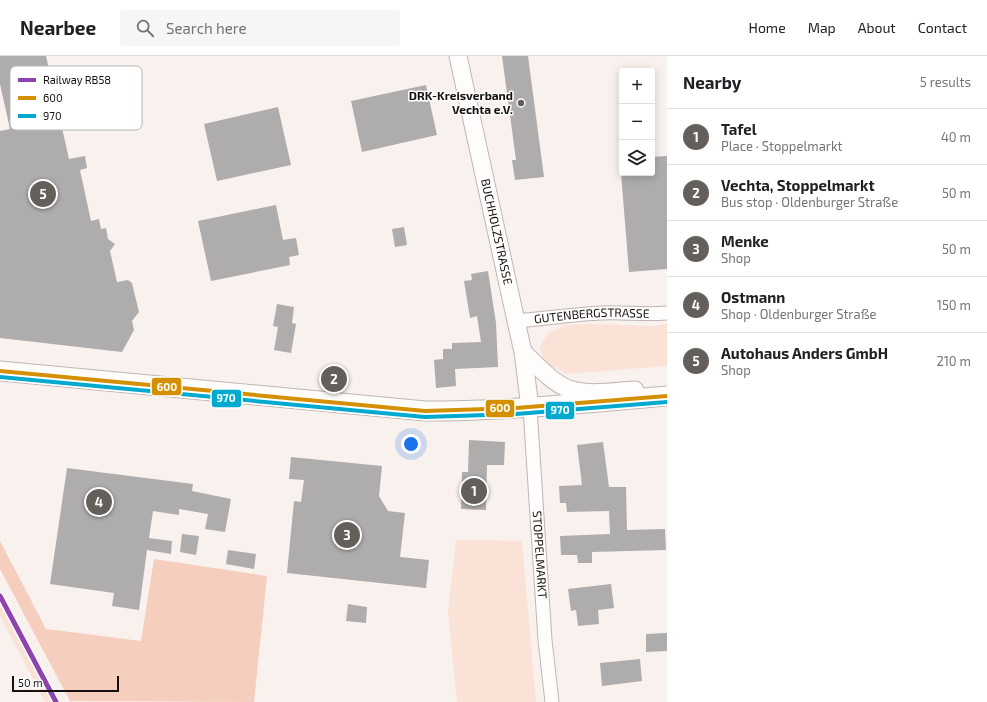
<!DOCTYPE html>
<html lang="en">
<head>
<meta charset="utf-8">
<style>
  body { margin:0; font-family:"Exo 2",sans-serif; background:#f6f6f6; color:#202124 }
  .controls { position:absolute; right:12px; top:12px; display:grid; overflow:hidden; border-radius:4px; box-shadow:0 2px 10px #0003 }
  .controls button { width:36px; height:36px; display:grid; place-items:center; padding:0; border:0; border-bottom:1px solid #e0e0e0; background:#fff; color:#202124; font:20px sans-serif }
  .scale { position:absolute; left:12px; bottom:10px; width:107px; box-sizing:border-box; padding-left:4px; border:2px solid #16110e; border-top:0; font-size:11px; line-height:14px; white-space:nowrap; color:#16110e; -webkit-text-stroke:3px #fff; paint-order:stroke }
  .you { position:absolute; left:411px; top:388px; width:14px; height:14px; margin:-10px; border:3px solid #fff; border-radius:50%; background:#1a73e8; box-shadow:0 0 0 6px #1a73e833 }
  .badge { display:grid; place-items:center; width:26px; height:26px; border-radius:50%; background:#655f5c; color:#fff; font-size:13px; font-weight:700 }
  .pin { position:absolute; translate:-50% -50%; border:2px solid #fff; box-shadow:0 1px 4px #0006 }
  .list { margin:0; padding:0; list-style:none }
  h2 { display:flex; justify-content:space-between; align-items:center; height:52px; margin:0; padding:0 16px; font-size:17px }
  h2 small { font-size:13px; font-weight:400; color:#757577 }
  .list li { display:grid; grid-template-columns:26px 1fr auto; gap:12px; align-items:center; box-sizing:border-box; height:56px; padding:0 16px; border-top:1px solid #e0e0e0 }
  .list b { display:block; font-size:15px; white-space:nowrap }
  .list p { margin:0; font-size:13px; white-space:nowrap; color:#757577 }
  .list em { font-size:13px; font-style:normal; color:#757577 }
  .icon { flex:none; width:22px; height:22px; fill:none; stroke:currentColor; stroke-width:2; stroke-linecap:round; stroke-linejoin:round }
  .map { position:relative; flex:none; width:667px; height:646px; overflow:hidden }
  header { display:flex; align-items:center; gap:24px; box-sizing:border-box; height:56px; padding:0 20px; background:#fff; border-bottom:1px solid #e0e0e0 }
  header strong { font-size:19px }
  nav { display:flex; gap:22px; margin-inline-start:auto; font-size:14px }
  .search { width:280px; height:36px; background:#f6f6f6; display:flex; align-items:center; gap:10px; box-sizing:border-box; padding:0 14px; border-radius:4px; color:#757577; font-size:15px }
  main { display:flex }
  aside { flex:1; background:#fff }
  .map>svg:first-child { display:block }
  .green { fill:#fae2d7 }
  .forest { fill:#f5cebe }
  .building { fill:#afacad }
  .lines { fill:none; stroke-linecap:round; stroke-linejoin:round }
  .minor-casing { stroke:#beb7b5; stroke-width:15 }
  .tertiary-casing { stroke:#beb7b5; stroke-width:19 }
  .secondary-casing { stroke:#beb7b5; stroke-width:21 }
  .minor { stroke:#fefdfc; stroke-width:13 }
  .tertiary { stroke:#fefdfc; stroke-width:17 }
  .secondary { stroke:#fefdfc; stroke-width:19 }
  .bus-1-casing { stroke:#fff; stroke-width:7 }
  .bus-2-casing { stroke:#fff; stroke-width:7 }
  .bus-1 { stroke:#d59002; stroke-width:4 }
  .bus-2 { stroke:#00a9ce; stroke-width:4 }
  .rail-1-casing { stroke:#fff; stroke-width:8 }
  .rail-1 { stroke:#8e44ad; stroke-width:5 }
  .poi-dot { fill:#655f5c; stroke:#fff; stroke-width:1.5 }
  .labels { text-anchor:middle; stroke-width:3; stroke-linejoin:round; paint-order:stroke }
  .poi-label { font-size:12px; font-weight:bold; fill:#16110e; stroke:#fff; text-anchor:end }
  .street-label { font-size:12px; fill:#16110e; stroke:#fff }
  .key { fill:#fff; stroke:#b9b8b7; stroke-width:1 }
  .key-label { font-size:11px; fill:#16110e }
  .line-badge { stroke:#fff; stroke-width:1.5 }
  .badge-label { font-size:11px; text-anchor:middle; font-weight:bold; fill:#fff }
</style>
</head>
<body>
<header>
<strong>Nearbee</strong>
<div class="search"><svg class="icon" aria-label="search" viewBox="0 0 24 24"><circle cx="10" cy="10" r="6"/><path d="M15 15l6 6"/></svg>Search here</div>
<nav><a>Home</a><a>Map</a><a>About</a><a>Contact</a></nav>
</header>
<main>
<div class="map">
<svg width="667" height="646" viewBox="0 0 667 646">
  <rect width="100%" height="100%" fill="#f9f1ee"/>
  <!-- green -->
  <path class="green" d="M591 268 655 270 667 268V310L566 318 545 306 540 293 542 286 549 277 566 269Z
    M456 484 522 485 536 646H457L448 557Z
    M0 547 52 646H45L0 560Z"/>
  <!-- forest -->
  <path class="forest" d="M0 485 46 573 141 585 154 503 267 520 254 646 70 645 0 513Z"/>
  <!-- building -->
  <path class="building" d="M0 0H46L69 103 85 100 87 112 80 114 91 165 99 163 101 173 106 172 108 183 115 188 110 195 117 226 128 224 132 227 139 256 132 265 134 274 122 296 0 282V75L10 73 0 28Z
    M502 0H528L544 121 515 124 512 104H516Z
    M426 29 437 79 362 96 351 45Z
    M278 51 291 109 217 125 204 68Z
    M667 100V213L629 216 621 117H652V101Z
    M276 149 283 184 296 182 299 199 289 201 290 209 211 225 198 165Z
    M404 171 407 189 395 191 392 173Z
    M488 215 496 267 498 311 455 313 456 330 436 332 434 304 443 303V293H452V287L481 286 477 260 470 262 464 225 472 224 471 218Z
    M277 248 294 251 292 267 296 268 291 297 274 294 278 271 273 270Z
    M469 384 505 386 504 409H487L486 454 461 453 462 416H468Z
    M603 386 609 431H626L627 474 665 473 666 494 592 496V507H578L577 499H561L560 480 610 478 609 455 567 456 566 447H560L559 430 582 429 577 389Z
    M291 401 382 410 379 440 388 455 405 457 400 501 429 504 426 532 287 517 294 445 301 446 304 424 289 423Z
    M67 412 193 428 192 435 231 443 225 476 205 473 208 458 179 453V459L153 455 149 482 172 485 171 498 147 494 139 554 112 550 114 537 50 528Z
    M182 478 199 480 196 499 180 496Z
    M228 494 256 498 254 513 226 508Z
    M611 528 614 552 598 554 599 568 578 570 576 554 571 555 568 533Z
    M348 548 367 551 366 567 346 565Z
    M667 577V595L646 596V578Z
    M640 603 642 625 602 630 600 607Z"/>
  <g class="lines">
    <!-- minor casing -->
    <g class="minor-casing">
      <g id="minor">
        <path id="s1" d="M516 265C545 263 573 258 602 257 624 256 645 259 667 257"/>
        <path id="s2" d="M530 352 545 584 552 646"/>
      </g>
    </g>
    <!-- tertiary casing -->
    <g class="tertiary-casing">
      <g id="tertiary">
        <path id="s3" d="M458 0 516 265 523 296 530 352"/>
        <path d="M523 296C536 308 552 327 569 333 590 340 614 335 635 334"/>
      </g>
    </g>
    <!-- secondary casing -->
    <g class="secondary-casing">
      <path id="secondary" d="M0 315 425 355C506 355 586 347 667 340"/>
    </g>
    <!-- minor -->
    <use href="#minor" class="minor"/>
    <!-- tertiary -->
    <use href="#tertiary" class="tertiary"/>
    <!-- secondary -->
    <use href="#secondary" class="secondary"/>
    <!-- bus-1 casing -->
    <g class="bus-1-casing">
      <path id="bus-1" d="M0 315 425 355 516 352 667 340"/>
    </g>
    <!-- bus-2 casing -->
    <g class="bus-2-casing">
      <path id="bus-2" d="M0 321 425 361 516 358 667 346"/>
    </g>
    <!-- bus-1 -->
    <use href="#bus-1" class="bus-1"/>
    <!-- bus-2 -->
    <use href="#bus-2" class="bus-2"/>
    <!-- rail-1 casing -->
    <g class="rail-1-casing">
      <path id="rail-1" d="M0 540 56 646"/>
    </g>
    <!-- rail-1 -->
    <use href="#rail-1" class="rail-1"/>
  </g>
  <!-- markers -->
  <circle class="poi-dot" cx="521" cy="47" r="4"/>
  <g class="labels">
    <!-- poi labels -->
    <g class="poi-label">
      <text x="513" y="44">DRK-Kreisverband<tspan x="513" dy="14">Vechta e.V.</tspan></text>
    </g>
    <!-- street labels -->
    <g class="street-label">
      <text dy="4" stroke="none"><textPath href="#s3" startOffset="180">BUCHHOLZSTRASSE</textPath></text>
      <text dy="4" stroke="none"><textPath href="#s1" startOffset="76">GUTENBERGSTRASSE</textPath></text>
      <text dy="4" stroke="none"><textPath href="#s2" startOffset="147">STOPPELMARKT</textPath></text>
    </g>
  </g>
  <!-- legend -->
  <rect x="10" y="10" width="132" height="64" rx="6" class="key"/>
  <rect x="18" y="22" width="18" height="4" fill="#8e44ad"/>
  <rect x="18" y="40" width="18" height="4" fill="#d59002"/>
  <rect x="18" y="58" width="18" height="4" fill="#00a9ce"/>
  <g class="key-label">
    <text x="43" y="28">Railway RB58</text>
    <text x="43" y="46">600</text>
    <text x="43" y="64">970</text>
  </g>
  <g class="line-badge">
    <rect x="151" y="321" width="31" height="19" rx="4" fill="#d59002"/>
    <rect x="211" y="333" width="31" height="19" rx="4" fill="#00a9ce"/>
    <rect x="485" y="343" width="30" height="19" rx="4" fill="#d59002"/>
    <rect x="545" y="345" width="30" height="19" rx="4" fill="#00a9ce"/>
  </g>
  <g class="badge-label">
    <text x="167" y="335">600</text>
    <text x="226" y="346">970</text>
    <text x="500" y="356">600</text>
    <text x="560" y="358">970</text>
  </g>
</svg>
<div class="controls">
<button>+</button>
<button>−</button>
<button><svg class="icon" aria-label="layers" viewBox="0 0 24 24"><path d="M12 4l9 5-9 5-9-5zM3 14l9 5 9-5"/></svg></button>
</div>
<div class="scale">50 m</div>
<div class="you"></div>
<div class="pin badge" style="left:474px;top:435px">1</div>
<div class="pin badge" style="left:334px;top:323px">2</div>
<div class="pin badge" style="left:347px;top:479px">3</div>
<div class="pin badge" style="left:99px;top:446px">4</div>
<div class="pin badge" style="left:43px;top:138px">5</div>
</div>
<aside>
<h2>Nearby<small>5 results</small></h2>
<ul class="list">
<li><span class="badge">1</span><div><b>Tafel</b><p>Place · Stoppelmarkt</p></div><em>40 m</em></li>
<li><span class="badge">2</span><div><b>Vechta, Stoppelmarkt</b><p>Bus stop · Oldenburger Straße</p></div><em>50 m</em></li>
<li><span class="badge">3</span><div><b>Menke</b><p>Shop</p></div><em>50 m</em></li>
<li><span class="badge">4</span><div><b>Ostmann</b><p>Shop · Oldenburger Straße</p></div><em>150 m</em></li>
<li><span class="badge">5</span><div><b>Autohaus Anders GmbH</b><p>Shop</p></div><em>210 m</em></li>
</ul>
</aside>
</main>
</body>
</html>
